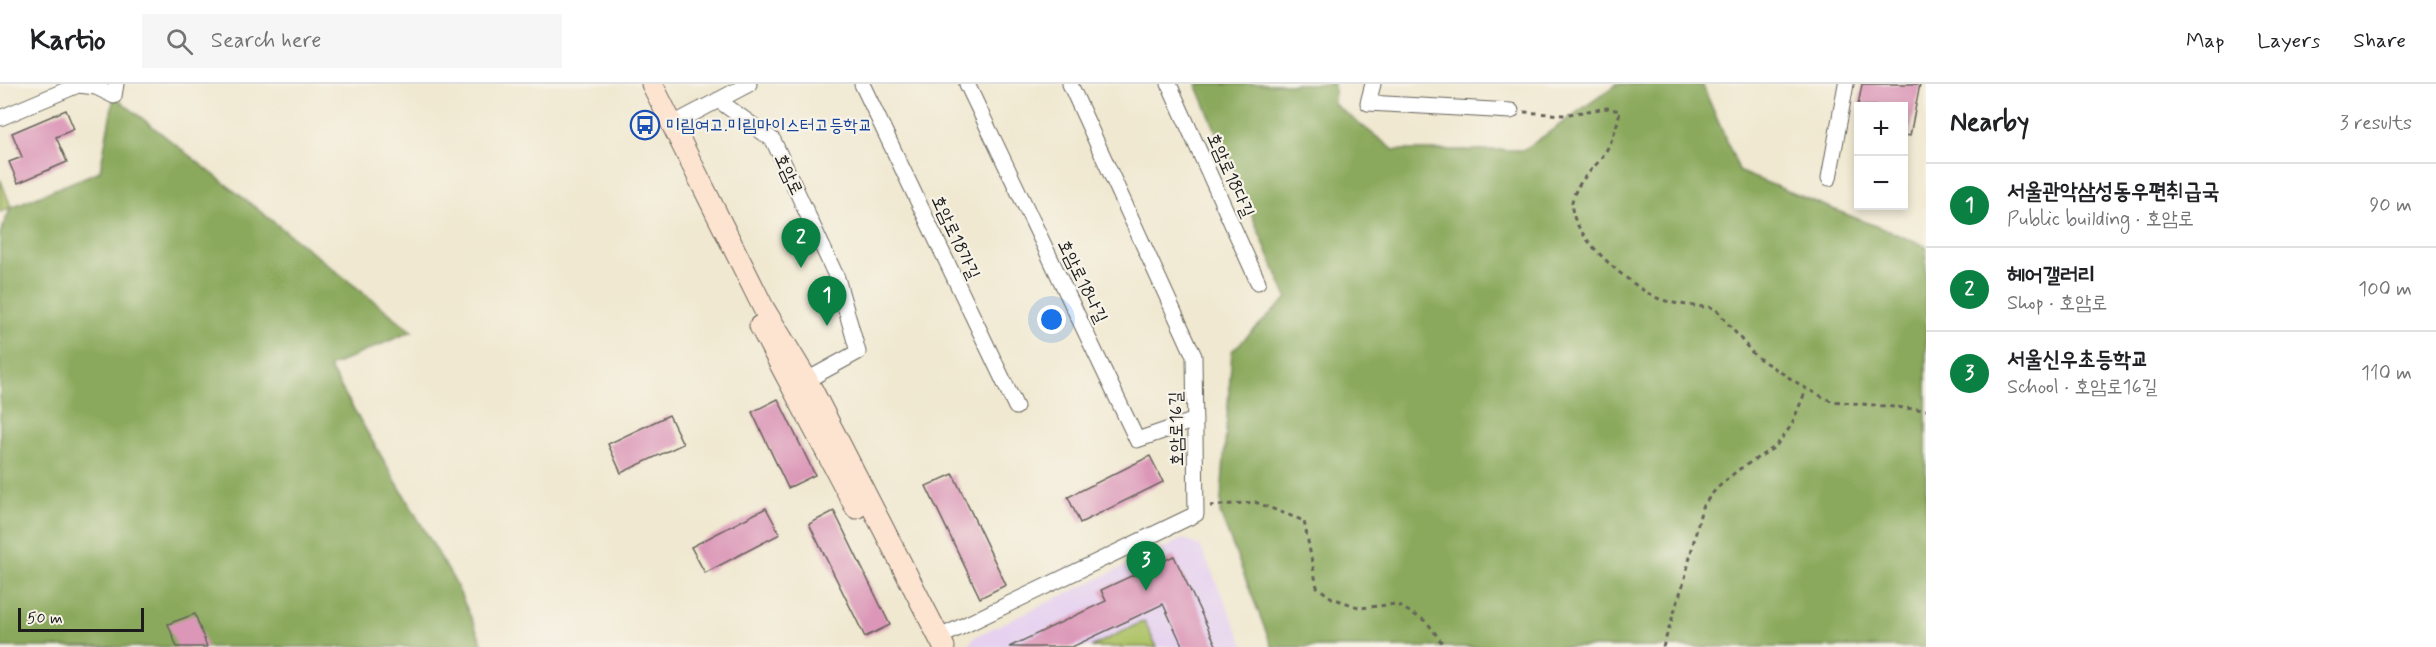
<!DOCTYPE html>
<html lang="en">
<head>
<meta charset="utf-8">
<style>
  body { margin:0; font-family:Mynerve,"Poor Story",sans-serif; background:#f6f6f6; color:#202124 }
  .controls { position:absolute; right:18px; top:18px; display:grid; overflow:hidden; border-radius:0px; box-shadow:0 3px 9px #0003 }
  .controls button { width:54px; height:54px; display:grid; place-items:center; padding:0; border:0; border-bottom:2px solid #e0e0e0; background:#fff; color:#202124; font:30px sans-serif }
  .scale { position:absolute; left:18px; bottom:15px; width:126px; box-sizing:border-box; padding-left:6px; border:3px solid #1c1c1c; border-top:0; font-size:16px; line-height:21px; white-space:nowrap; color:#1c1c1c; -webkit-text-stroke:4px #f7f3e8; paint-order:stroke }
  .you { position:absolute; left:1052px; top:236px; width:21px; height:21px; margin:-15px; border:4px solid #fff; border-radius:50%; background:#1a73e8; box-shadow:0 0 0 9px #1a73e833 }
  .badge { display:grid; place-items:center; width:39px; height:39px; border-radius:50%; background:#0b8043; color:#fff; font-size:20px; font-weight:700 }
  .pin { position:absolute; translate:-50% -50px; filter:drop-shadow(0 2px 3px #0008) }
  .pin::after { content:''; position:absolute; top:32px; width:21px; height:18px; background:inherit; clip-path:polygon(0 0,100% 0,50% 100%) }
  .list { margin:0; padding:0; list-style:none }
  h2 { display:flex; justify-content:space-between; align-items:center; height:78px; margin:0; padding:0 24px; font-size:26px }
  h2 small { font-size:20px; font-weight:400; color:#757577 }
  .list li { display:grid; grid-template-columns:39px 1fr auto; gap:18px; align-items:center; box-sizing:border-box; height:84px; padding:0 24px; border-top:2px solid #e0e0e0 }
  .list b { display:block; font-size:22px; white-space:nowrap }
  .list p { margin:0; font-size:20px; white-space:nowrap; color:#757577 }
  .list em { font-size:20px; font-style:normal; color:#757577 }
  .icon { flex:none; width:33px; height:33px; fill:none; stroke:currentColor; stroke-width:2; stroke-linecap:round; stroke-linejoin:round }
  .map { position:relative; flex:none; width:1926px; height:563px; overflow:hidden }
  header { display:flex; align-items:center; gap:36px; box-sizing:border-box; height:84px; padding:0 30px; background:#fff; border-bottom:2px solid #e0e0e0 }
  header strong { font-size:28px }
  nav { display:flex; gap:33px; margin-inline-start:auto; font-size:21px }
  .search { width:420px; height:54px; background:#f6f6f6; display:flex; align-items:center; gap:15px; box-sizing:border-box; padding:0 21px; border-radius:0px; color:#757577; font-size:22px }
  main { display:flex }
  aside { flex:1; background:#fff }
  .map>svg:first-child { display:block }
  .built { fill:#e6d2f0 }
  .green { fill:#aec368; stroke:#657042; stroke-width:1.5 }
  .forest { fill:#8aa95c; stroke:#53623c; stroke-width:1.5 }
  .building { fill:#dc97b8 }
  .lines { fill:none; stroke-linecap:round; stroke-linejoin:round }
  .street-casing { stroke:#66635b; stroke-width:17 }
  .secondary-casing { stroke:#66635b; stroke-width:23 }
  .path { stroke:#66635b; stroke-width:3; stroke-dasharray:4.5 4.5; stroke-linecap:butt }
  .street { stroke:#fff; stroke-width:15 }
  .secondary { stroke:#fde4d0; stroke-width:21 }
  .labels { text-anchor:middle; stroke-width:4.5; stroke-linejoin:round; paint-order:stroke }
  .transit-label { font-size:18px; fill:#164399; stroke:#f7f3e8; text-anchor:start }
  .street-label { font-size:18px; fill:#1c1c1c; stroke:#f7f3e8 }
</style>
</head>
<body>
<header>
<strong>Kartio</strong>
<div class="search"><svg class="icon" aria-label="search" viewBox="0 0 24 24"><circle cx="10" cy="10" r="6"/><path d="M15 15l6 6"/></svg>Search here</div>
<nav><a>Map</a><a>Layers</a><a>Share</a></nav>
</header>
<main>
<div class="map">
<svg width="1926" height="563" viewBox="0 0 1926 563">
  <rect width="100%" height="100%" fill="#f7f3e8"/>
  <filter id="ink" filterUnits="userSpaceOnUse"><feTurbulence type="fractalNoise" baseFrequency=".0167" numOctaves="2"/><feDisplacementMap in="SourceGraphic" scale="12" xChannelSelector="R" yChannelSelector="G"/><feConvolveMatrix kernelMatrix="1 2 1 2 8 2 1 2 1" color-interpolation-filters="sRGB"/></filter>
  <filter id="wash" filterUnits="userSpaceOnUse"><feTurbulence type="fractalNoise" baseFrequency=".008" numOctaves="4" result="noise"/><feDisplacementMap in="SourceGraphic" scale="24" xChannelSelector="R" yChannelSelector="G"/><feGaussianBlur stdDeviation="1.35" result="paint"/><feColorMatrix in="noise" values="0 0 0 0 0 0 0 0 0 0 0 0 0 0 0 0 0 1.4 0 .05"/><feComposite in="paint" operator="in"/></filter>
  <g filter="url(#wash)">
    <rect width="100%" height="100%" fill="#f0e8d0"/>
    <!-- built -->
    <path class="built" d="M1183 455 1200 462 1245 563H968L974 553Z"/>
    <!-- green -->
    <path class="green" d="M0 95 11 123 0 128Z
      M1144 537 1157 563H1091Z"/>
    <!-- forest -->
    <path class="forest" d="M1196 0H1334V20L1394 66H1524L1617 0H1702L1740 88 1926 162V563H1272L1220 429 1232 267 1287 214Z
      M114 12 412 247 329 283 455 498 484 563H0V150L11 123 100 87Z"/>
    <g id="blocks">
      <!-- building -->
      <path class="building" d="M1862 0H1920L1910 52 1904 51V22H1858Z
        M66 26 74 45 56 53 67 78 18 99 9 78 22 73 12 49Z
        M778 315 815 391 788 404 752 328Z
        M669 331 683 360 621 389 608 360Z
        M1150 372 1163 398 1080 439 1068 413Z
        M953 390 1006 501 980 514 926 402Z
        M766 424 780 450 705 489 691 463Z
        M834 427 890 541 865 553 809 440Z
        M1174 472 1217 563H1183L1163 520 1072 563H1009L1106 517 1101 506Z
        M195 530 207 563H177L168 540Z"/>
    </g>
  </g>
  <g filter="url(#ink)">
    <use href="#blocks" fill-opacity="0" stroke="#66635b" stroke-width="1.5"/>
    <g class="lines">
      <!-- street casing -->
      <g class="street-casing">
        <path id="street" d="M862 0 1016 323
          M967 0 1137 356 1195 336
          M1169 0 1258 198
          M1373 0 1368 19 1511 27
          M718 16 773 56 837 194 858 268 807 296
          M0 34 78 1 96 3 114 12 116 0
          M673 40 749 0
          M1829 94 1846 0
          M938 554 1196 430 1194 272 1070 0"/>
      </g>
      <!-- secondary casing -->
      <g class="secondary-casing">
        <path id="secondary" d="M652 0 764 225 807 296 944 563
          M760 242 856 424"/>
      </g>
      <!-- path -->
      <path class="path" d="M1524 28 1563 31 1607 24 1620 27C1616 46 1611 62 1599 77 1589 89 1578 98 1573 114 1562 146 1631 202 1657 214 1674 221 1697 222 1715 224L1755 272 1807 305 1831 317 1926 326
        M1210 422 1255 418 1304 437 1317 503 1332 514 1361 524 1396 520 1427 538 1445 563
        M1663 563 1685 494 1702 423 1716 405 1738 386 1775 363 1791 342 1806 306"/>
      <!-- street -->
      <use href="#street" class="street"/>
      <!-- secondary -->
      <use href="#secondary" class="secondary"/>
    </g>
  </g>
  <!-- icons -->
  <defs>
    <g id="bus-ring" transform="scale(1.5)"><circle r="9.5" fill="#f7f3e8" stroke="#1a4fb4" stroke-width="1.5"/><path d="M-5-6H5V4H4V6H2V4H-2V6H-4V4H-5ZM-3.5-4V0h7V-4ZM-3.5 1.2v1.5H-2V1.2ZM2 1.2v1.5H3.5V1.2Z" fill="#1a4fb4"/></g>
  </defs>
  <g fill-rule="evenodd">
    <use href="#bus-ring" x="645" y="41"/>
  </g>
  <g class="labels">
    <!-- transit labels -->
    <g class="transit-label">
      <text x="666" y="47">미림여고.미림마이스터고등학교</text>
    </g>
    <!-- street labels -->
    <g class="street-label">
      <text transform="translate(789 90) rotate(65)" y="6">호암로</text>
      <text transform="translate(1231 91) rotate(66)" y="6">호암로18다길</text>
      <text transform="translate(956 153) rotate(65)" y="6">호암로18가길</text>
      <text transform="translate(1083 197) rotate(64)" y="6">호암로18나길</text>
      <text transform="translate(1176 345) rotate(-91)" y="6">호암로16길</text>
    </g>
  </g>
</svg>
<div class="controls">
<button>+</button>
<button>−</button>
</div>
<div class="scale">50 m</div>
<div class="you"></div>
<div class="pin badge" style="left:827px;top:242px">1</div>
<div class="pin badge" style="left:801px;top:184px">2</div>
<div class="pin badge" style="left:1146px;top:507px">3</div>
</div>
<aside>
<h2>Nearby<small>3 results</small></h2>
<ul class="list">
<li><span class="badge">1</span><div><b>서울관악삼성동우편취급국</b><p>Public building · 호암로</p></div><em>90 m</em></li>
<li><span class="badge">2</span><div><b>헤어갤러리</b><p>Shop · 호암로</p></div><em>100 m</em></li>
<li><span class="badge">3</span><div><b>서울신우초등학교</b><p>School · 호암로16길</p></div><em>110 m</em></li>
</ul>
</aside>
</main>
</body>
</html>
